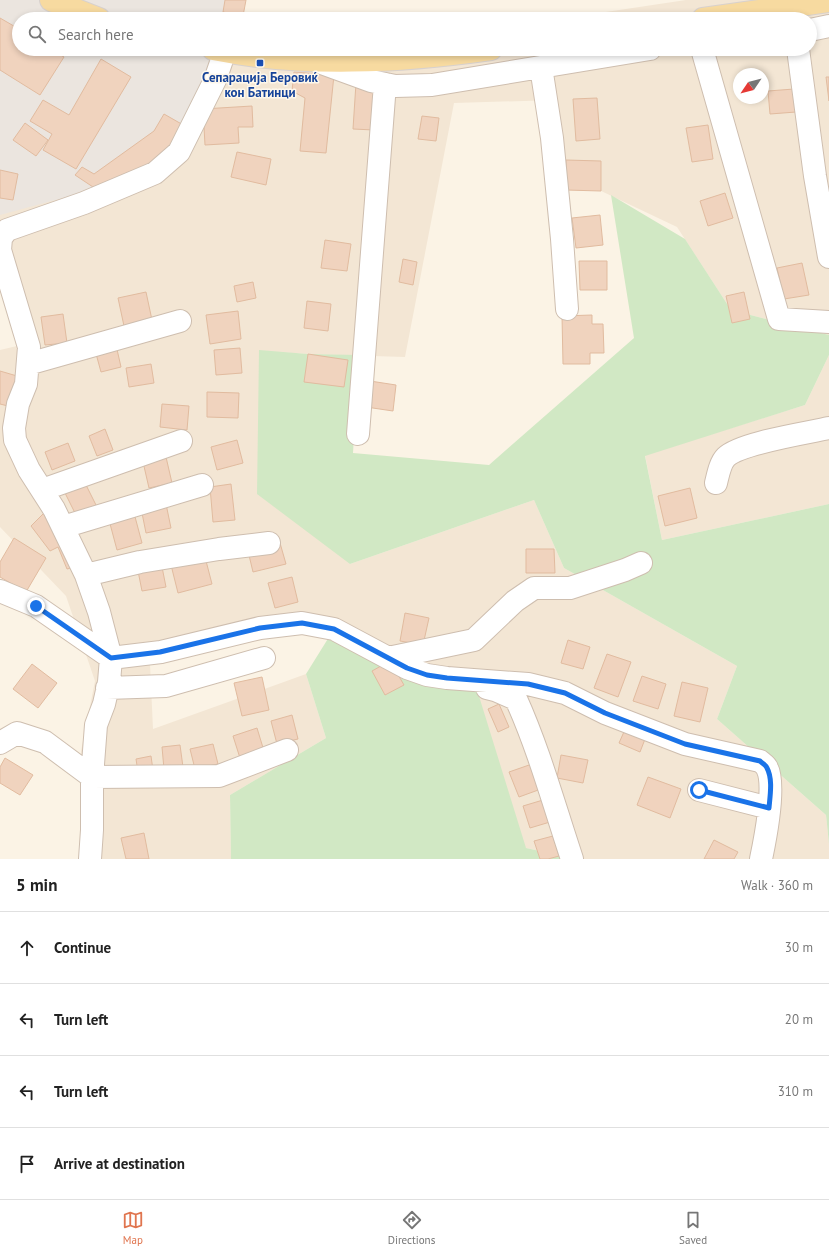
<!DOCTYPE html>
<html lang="en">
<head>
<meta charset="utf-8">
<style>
  body { margin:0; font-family:"PT Sans",sans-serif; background:#f2f2f2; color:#222 }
  .compass { position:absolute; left:733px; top:68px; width:36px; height:36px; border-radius:50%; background:#fff; box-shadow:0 2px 6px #0003; rotate:235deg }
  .stop { position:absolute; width:12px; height:12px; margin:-9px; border:3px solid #1a73e8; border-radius:50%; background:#fff }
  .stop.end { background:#1a73e8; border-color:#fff; box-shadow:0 1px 4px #0008 }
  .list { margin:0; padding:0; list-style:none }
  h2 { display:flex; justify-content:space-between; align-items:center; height:52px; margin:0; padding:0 16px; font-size:17px }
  h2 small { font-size:13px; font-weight:400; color:#767676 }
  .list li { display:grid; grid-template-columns:26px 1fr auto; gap:12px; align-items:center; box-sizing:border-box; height:72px; padding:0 16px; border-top:1px solid #e0e0e0 }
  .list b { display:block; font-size:15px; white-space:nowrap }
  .list em { font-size:13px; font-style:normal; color:#767676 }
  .icon { flex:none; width:22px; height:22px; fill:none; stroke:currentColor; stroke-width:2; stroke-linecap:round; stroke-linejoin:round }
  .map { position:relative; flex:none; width:829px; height:859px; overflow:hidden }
  .search { position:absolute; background:#fff; box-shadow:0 2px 6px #0003; left:12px; right:12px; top:12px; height:44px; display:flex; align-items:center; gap:10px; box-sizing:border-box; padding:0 14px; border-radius:22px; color:#767676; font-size:15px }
  .sheet { height:340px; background:#fff }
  nav { display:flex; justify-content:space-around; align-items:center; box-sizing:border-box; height:56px; border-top:1px solid #e0e0e0; background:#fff; font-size:11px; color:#767676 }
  nav a { display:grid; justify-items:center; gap:2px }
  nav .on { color:#e0754f }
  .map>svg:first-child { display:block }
  .residential { fill:#f3e6d4; fill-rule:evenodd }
  .industrial { fill:#ebe5df }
  .green { fill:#d1e8c4 }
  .building { fill:#f0d3be; stroke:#e1bb9f }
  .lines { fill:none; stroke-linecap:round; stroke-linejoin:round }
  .minor-casing { stroke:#cebeaf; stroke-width:24 }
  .major-casing { stroke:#d8d1cd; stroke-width:24 }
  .minor { stroke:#fff; stroke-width:22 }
  .major { stroke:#f7daa0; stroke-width:22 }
  .route { stroke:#1a73e8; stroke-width:5 }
  .transit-dot { fill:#1a4fb4; stroke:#fef7eb; stroke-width:1.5 }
  .labels { text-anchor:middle; stroke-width:3; stroke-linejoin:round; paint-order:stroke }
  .transit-label { font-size:13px; font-weight:bold; fill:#164399; stroke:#fef7eb }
</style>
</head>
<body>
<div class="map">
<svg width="829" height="859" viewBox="0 0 829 859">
  <rect width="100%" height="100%" fill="#fbf3e5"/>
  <!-- residential -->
  <path class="residential" d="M686 0H829V335L731 310 677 227 559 171 556 100 454 103 405 357 308 354 259 351 350 564 534 500 564 568 737 666 717 719 826 815 829 844V859H576L526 848 323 632 149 643 153 729 306 674 326 738 230 795 231 859H89L81 751 95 681 66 596 0 527V350L17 346 0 267V213L236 49H810V19H559ZM739 74H763V98H739Z
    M829 355V504L662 540 645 455 805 405Z"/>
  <!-- industrial -->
  <path class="industrial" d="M0 0H236L232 19H19V49H226L155 173 0 215Z"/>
  <!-- green -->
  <path class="green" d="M611 195 685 239 731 310 829 335V355L805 405 645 456 662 540 829 504V844L826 815 717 719 737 666 564 568 534 500 350 564 257 494 259 350 308 354 359 355 353 453 489 465 634 338Z
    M334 629 388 658 474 680 526 848 576 859H231L230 795 326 738 306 674Z"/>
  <!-- building -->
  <path class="building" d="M225 0H246L243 16 223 12Z
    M0 18 19 29V49H51L64 57 40 95 0 70Z
    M101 59 131 77 76 169 43 150 52 134 30 121 43 100 69 115Z
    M294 72 334 75 326 153 300 151 305 98 292 91Z
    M826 77H829V101Z
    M356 83 376 84 374 130 353 129Z
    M794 89 796 112 770 114 768 91Z
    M597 98 600 139 576 141 573 99Z
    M252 106 253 127H238L239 143 205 145 203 109Z
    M164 114 185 126 169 155 96 189 75 175 82 167 94 174 154 131Z
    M422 116 439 118 436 141 418 139Z
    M25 123 48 140 36 156 13 140Z
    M708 125 713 159 692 162 686 128Z
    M237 152 271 159 266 185 231 177Z
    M566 160 601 161V191L566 190Z
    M0 170 18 174 13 200 0 198Z
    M725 193 733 218 708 226 700 201Z
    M600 215 603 245 576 248 572 218Z
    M325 240 351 244 347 271 321 268Z
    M403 259 417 262 413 285 399 282Z
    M579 261H607V290H580Z
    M802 263 809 295 784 299 777 268Z
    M253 282 256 298 237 302 234 286Z
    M146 292 152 320 124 326 118 298Z
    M744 292 750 319 732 323 726 296Z
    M307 301 331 304 328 331 304 328Z
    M238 311 241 339 210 344 206 315Z
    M63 314 67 343 45 345 41 317Z
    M592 315V324H603L604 353H590V364H563L562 316Z
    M116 345 121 367 101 372 95 350Z
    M240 348 242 373 216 375 214 350Z
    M308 354 348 360 344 387 304 382Z
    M151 364 154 383 129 387 126 368Z
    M0 371 17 376 8 406 0 404Z
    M370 381 396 385 393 411 366 407Z
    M207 392 239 393 238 418 207 417Z
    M162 404 189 406 187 430 160 427Z
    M105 429 113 450 97 456 89 436Z
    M237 440 243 463 217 470 211 447Z
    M68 443 75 461 52 470 45 452Z
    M166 457 172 483 149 488 143 462Z
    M84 481 96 505 76 515 64 491Z
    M231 484 235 520 213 522 210 487Z
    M690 488 697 518 665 526 658 496Z
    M166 504 171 528 146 533 141 508Z
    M50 507 79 566 67 569 58 547 50 551 31 526Z
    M134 513 142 543 117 550 109 520Z
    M14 538 46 558 26 592 0 577V562Z
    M280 543 286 564 253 572 248 551Z
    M526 549H554L555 573H526Z
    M205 557 212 584 178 593 171 565Z
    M161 562 166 587 142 591 137 566Z
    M292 577 298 602 275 608 268 583Z
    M405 613 429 618 423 645 400 641Z
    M568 640 590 647 583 669 561 663Z
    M607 654 631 662 618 697 594 688Z
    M390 661 404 685 385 695 372 671Z
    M32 664 57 683 38 708 13 689Z
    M642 676 666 684 658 709 633 701Z
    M262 677 269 710 242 716 234 683Z
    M682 682 708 688 700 722 674 716Z
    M499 704 509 727 498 732 488 709Z
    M292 715 298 739 277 744 271 721Z
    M627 725 647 734 640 752 619 743Z
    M257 728 264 751 240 758 233 736Z
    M213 744 218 764 195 769 190 749Z
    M180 745 183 767 164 769 162 747Z
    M561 755 588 760 583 783 557 778Z
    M151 756 153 770 138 772 136 759Z
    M5 758 33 775 20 795 0 783V767Z
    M532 764 541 789 519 797 509 772Z
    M648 777 681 789 670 818 637 805Z
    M543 800 550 822 530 828 523 806Z
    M144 833 149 859H126L121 838Z
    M553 836 559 856 548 859H540L534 841Z
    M714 840 738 852 734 859H704Z"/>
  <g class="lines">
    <!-- minor casing -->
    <g class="minor-casing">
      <path id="minor" d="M810 30 829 26
        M702 49 779 319 829 322
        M798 49 815 176 829 257
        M316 61 371 81 395 86 432 85 650 49
        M541 67 552 138 562 239 567 309
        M0 250 29 347 26 384 18 404 14 428 15 440 29 470 54 509 86 575 99 612 111 658 109 682 104 704 96 725 92 777V830L90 859
        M0 250 1 238 7 230 84 203 155 173 179 152 215 80 225 51
        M28 364 180 321
        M358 434 385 84
        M716 483C718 475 720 463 726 457 740 443 807 433 829 428
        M42 490 181 441
        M63 527 202 485
        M86 575 140 562 219 549 269 543
        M0 591 36 606 111 658 161 652 260 628 302 623 334 629 407 668 427 675 447 678 528 684 565 693 605 713 685 744 760 761C762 763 766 765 767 768 776 785 765 840 761 859
        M388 658 474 640 515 601 534 588H570L625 570 641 563
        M107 688 166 686 264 658
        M487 688 495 690 516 699C539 750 554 805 572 859
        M0 743 17 733 45 742 92 777 219 776 287 750
        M699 790 769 808"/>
    </g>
    <!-- major casing -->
    <g class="major-casing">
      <path id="major" d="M51 0 99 19
        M703 19 829 1
        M213 49C304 67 399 62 491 49"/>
    </g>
    <!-- minor -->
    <use href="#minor" class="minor"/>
    <!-- major -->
    <use href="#major" class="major"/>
  </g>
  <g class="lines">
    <!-- route -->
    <path class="route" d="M36 606 111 658 160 652 260 628 302 623 334 629 407 668 427 675 447 678 528 684 565 693 605 713 685 744 760 761C762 763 766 765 767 768 773 779 770 796 769 808L699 790"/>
  </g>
  <!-- markers -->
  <rect class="transit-dot" x="256" y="59" width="8" height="8" rx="2"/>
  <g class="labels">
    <!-- transit labels -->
    <g class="transit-label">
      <text x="260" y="82">Сепарација Беровиќ<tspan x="260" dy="15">кон Батинци</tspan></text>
    </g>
  </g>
</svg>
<svg class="compass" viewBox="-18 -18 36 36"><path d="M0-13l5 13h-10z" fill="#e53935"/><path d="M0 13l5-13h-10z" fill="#767676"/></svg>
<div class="stop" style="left:699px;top:790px"></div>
<div class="stop end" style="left:36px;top:606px"></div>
<div class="search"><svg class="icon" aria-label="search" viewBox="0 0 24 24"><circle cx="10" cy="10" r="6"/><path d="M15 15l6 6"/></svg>Search here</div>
</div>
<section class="sheet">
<h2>5 min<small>Walk · 360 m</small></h2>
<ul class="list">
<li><svg class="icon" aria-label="ahead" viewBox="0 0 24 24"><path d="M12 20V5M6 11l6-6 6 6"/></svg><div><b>Continue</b></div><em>30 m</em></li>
<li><svg class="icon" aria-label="left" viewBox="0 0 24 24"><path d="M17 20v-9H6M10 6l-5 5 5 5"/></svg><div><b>Turn left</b></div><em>20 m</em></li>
<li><svg class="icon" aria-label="left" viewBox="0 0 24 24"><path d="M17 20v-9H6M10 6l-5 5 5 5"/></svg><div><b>Turn left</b></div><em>310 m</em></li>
<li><svg class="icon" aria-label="arrive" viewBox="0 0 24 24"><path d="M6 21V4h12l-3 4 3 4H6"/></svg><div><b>Arrive at destination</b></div></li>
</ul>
</section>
<nav>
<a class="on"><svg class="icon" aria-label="map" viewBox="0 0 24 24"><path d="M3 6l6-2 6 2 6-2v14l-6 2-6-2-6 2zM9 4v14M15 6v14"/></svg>Map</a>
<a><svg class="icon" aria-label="directions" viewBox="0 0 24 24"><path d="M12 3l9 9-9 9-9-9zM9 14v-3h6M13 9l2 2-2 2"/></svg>Directions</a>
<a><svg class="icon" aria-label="saved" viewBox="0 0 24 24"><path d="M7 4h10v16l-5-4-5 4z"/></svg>Saved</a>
</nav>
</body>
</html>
